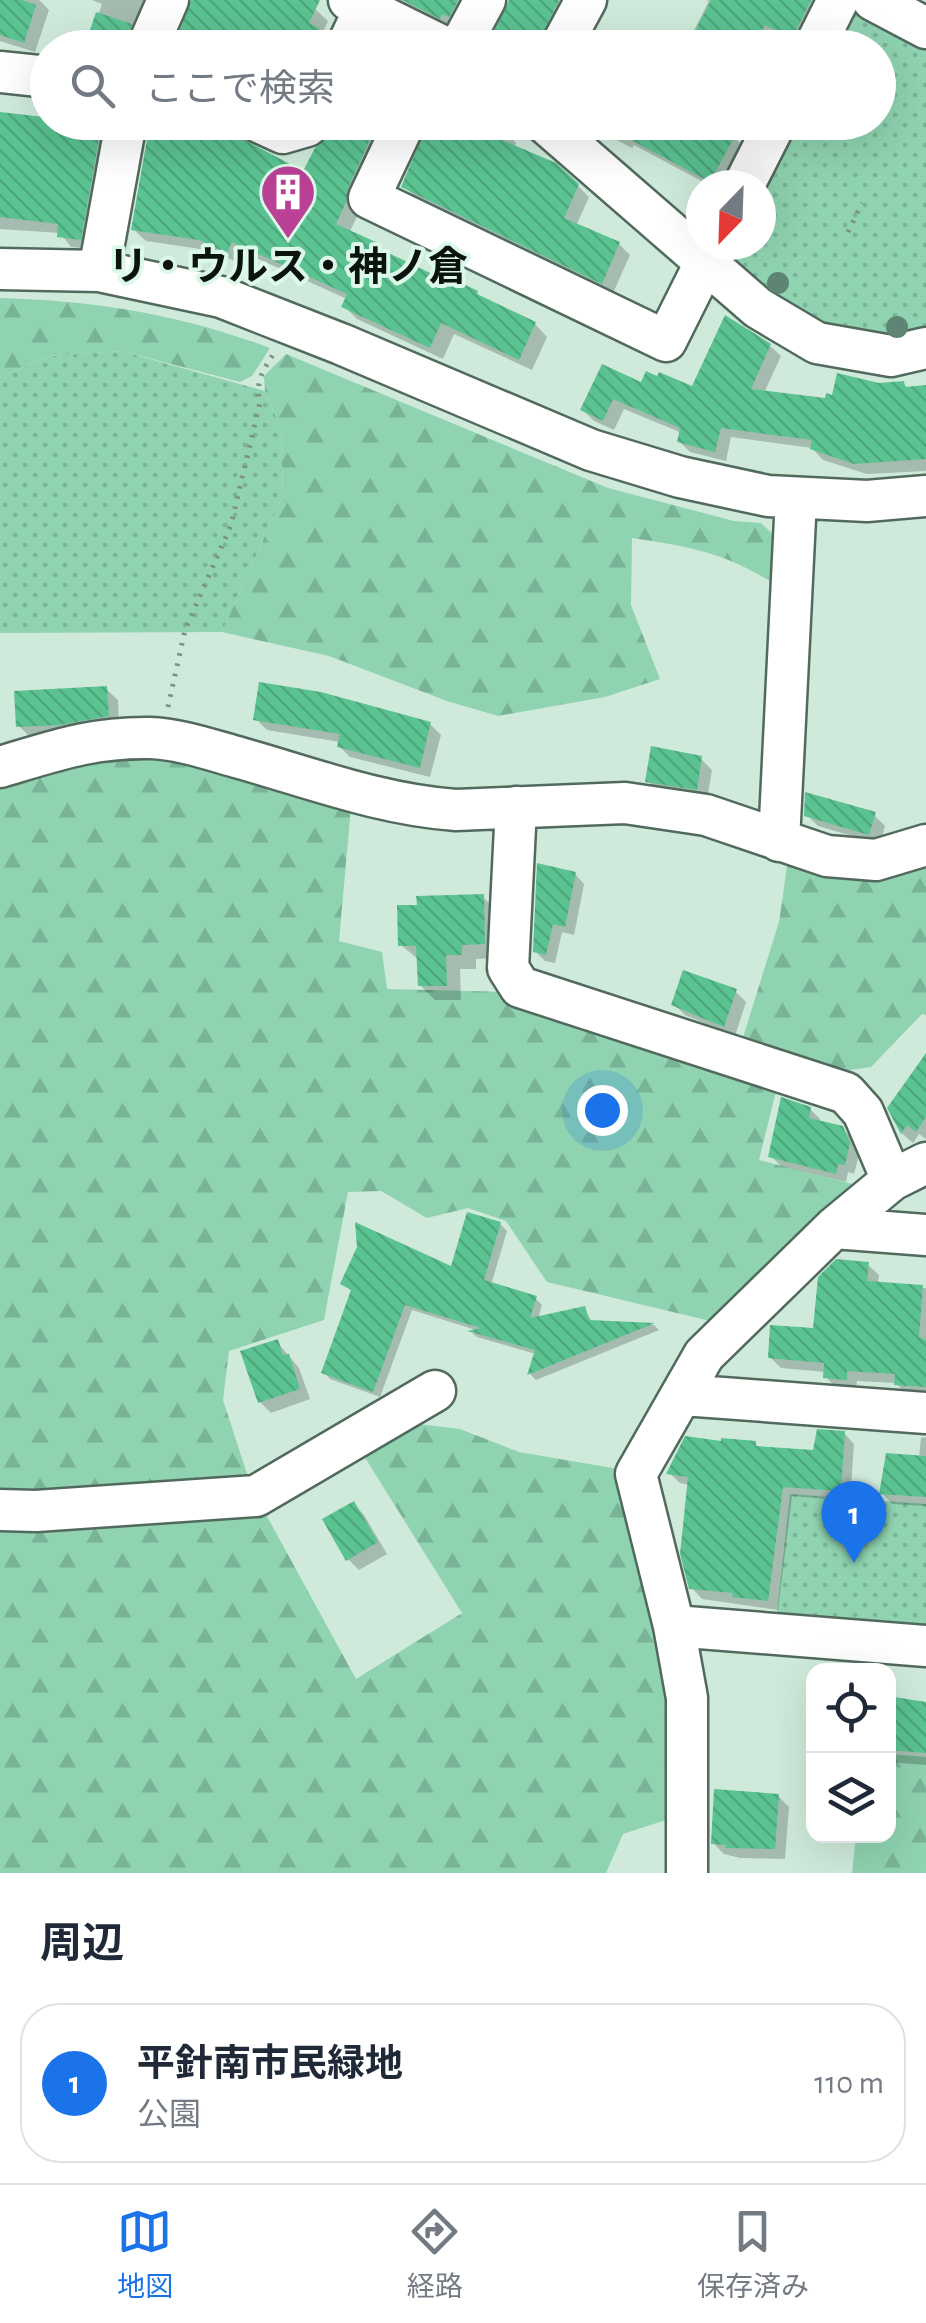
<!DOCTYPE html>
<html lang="ja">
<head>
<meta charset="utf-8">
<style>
  body { margin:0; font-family:"Alegreya Sans","Noto Sans JP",sans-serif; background:#f2f2f3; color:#1f2937 }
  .controls { position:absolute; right:30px; bottom:30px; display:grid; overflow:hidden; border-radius:20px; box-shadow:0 10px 40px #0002 }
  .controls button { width:90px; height:90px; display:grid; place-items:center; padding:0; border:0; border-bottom:2px solid #e0e1e3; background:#fff; color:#1f2937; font:50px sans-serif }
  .compass { position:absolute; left:686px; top:170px; width:90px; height:90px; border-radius:50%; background:#fff; box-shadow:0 10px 40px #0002; rotate:203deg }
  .you { position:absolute; left:602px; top:1110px; width:35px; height:35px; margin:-25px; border:8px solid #fff; border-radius:50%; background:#1a73e8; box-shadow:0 0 0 15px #1a73e833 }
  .badge { display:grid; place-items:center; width:65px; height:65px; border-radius:50%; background:#1a73e8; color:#fff; font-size:32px; font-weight:700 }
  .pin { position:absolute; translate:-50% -82px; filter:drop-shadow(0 2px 5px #0008) }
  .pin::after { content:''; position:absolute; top:52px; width:35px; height:30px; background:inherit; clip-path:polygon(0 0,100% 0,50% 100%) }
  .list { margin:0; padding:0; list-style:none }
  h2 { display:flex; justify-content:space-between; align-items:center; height:130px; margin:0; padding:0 40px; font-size:42px }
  h2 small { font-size:32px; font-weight:400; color:#747a83 }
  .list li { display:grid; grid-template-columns:65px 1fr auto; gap:30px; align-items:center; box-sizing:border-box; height:160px; margin:0 20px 20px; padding:0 20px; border:2px solid #e0e1e3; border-radius:40px }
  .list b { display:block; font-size:38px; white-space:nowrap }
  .list p { margin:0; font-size:32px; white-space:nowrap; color:#747a83 }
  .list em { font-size:32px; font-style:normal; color:#747a83 }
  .icon { flex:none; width:55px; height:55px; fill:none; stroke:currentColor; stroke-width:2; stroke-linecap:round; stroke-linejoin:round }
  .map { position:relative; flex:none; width:926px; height:1873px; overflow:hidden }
  .search { position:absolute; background:#fff; box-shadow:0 10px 40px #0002; left:30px; right:30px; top:30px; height:110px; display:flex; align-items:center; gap:25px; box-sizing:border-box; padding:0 35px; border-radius:55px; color:#747a83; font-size:38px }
  .sheet { height:310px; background:#fff }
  nav { display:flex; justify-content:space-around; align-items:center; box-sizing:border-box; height:140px; border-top:2px solid #e0e1e3; background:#fff; font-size:28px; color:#747a83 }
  nav a { display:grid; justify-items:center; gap:5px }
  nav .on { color:#1a73e8 }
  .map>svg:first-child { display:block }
  .grass { fill:url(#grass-dots) }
  .forest { fill:url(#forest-firs) }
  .shadow { fill:#0003 }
  .building { fill:url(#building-back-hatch) }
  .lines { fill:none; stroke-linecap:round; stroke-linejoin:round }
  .minor-casing { stroke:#526a5d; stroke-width:45 }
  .path { stroke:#7c9085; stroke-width:5; stroke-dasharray:2.5 8; stroke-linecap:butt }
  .minor { stroke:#fff; stroke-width:40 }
  .tree { fill:#5e8574 }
  .labels { text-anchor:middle; stroke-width:8; stroke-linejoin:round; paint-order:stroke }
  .poi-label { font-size:40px; font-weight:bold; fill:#0a130e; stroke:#dcf8e8 }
</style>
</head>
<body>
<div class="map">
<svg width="926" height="1873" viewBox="0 0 926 1873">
  <defs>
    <pattern id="grass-dots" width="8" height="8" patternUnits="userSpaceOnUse" patternTransform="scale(2.5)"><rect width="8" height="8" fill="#8fd3b0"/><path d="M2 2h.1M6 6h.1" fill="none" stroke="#7ab496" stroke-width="1.8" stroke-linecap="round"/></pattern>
    <pattern id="forest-firs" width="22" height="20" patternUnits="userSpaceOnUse" patternTransform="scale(2.5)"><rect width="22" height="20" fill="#8fd3b0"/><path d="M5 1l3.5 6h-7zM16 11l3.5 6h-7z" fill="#7ab496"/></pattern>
    <pattern id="building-back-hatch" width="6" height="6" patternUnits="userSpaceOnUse" patternTransform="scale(2.5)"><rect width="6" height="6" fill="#5bc392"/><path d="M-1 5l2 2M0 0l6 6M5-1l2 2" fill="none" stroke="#4ea77d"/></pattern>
  </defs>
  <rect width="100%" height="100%" fill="#cfeadb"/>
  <!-- grass -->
  <path class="grass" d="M862 9 926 44V336L921 337 832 335 725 267 731 245H761V185L793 123 878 122V48L830 47 848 13Z
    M121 351 265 391 281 429 283 495 222 632 0 633V377L50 356Z
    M790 1494 926 1504V1634L776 1621Z"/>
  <!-- forest -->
  <path class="forest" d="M0 298C98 301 178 314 270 348L252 376 240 382 121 351 50 356 0 377Z
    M286 354 608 488 734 521 761 523 777 538 774 584C727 553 687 546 632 538L631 605 660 679 605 697 498 716 447 701 329 656 222 632 283 495 281 429 265 391 264 376Z
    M148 752 351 807 339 941 382 952 387 989 511 992 779 1079 759 1160 856 1185 719 1323 547 1282 506 1221 468 1208 427 1218 381 1191 348 1192 324 1320 229 1351 223 1400 252 1489 356 1679 462 1613 359 1448 417 1424 460 1429 519 1452 624 1470 675 1700V1817L623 1834 606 1873H0V777Z
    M926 857V1015L922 1014 871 1067 822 1074 739 1050 779 922 788 860Z
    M889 1754 926 1757V1873H852L856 1836H888Z"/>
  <!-- shadow -->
  <path class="shadow" d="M0 0H39L49 10 35 52 0 41Z
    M92 0H161L141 48H87L102 4Z
    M193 0H296L315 9 328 21 322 34 330 42 328 48H174Z
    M396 0H477L452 27Z
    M511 0H575L552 48H500Z
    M706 0H814L823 9 804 48 781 37 775 48H685L709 1Z
    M613 35 637 48H606Z
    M0 114 48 119V122L101 124 112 135 91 249 71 247 60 233 0 229Z
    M227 122H252L247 140 250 147 304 174 330 138 335 122H384L358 215 349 233 377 245 386 255 444 282 477 293 485 301 535 324 547 337 532 370 454 334 443 359 357 319 344 306 347 299 245 253 240 264 214 251 146 241 133 229 226 141Z
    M582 122H736L730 134 745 147 725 185H709L634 145 632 148 599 131 598 134Z
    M505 132 516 143 514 148 578 186 589 197 576 226 619 244 630 255 613 293 415 197 404 186Z
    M770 346 781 356 764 393 827 401 879 385 903 383 909 389 926 388V471L867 474 823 460 812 448 731 437 726 461 690 452 679 441 682 433 624 409 614 430 594 421 583 410 642 385 693 389Z
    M106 689 118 700 119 727 30 737 19 726Z
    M256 719 430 724 441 735 430 777 350 757 339 746 340 742 267 730Z
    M701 759 712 770 707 799 659 792 648 781Z
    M807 815H874L885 826 880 844 818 826Z
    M575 874 584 884 574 935 562 932 555 963 545 961 535 951Z
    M483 897 498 912 499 958 476 959V969H460L461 1000H435L420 985 419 960 401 945Z
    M735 991 746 1002 735 1036 685 1015 674 1004Z
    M926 1060V1139L919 1134 913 1143 899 1131Z
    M810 1109 820 1119 819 1123 842 1128 852 1139 859 1155 854 1174 848 1172 846 1182 781 1166 771 1156Z
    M500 1224 507 1231 491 1285 535 1298 542 1305 538 1319 584 1309 593 1323 654 1325 659 1330 536 1380 530 1374 536 1354 477 1337 472 1333 479 1331 412 1310 380 1397 330 1379 324 1372 353 1292 343 1284 453 1269Z
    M868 1265 879 1275 878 1285 926 1288V1396L907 1394 896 1383 857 1381 856 1390 836 1388 826 1377V1372L781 1368 770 1357 816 1331Z
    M277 1342 299 1368 310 1399 271 1413 260 1402Z
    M844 1433 854 1444 850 1501 792 1496 778 1610 702 1599 692 1588 689 1485 680 1483 669 1473 755 1443 760 1449 815 1452Z
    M926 1437V1506L892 1504 882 1493 919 1458 921 1438Z
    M354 1504 364 1515 387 1554 359 1570 348 1559Z
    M888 1699 926 1703V1765L888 1762Z
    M778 1796 789 1807 785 1859 740 1858 724 1854 713 1843Z"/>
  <!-- building -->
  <path class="building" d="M0 0H22L36 5 24 43 0 35Z
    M191 0H320L309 23 319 28 310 48H173Z
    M403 0H458L449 17 442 14 440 19Z
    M509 0H559L536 48H486Z
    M711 0H811L792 39 765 25 752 48H686Z
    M96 12 132 24 124 48H84Z
    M0 112 44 117 43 122H102L81 240 57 237 58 224 0 217Z
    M332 122H378L348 188 346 202 336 224 378 243 376 247 443 279 445 275 478 291 477 294 536 322 519 360 441 323 430 348 341 307 347 294 232 242 227 253 199 240 131 230 149 128 223 139 224 129 303 171 315 148 328 137Z
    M428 122H509L502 140 556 163 579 184 564 218 620 242 602 284 401 187Z
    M597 122H714L736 134 710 182Z
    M725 315 771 344 751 389 825 398 826 393 832 395 837 373 879 383 904 381 905 387 926 385V459L854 464 810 449 812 440 721 428 715 452 677 442 680 428 613 399 603 421 580 410 602 364 641 382 646 371 657 376 659 372 692 386Z
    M259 682 321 692 431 722 420 768 337 747 340 734 253 720Z
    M107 686 109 716 59 725 16 727 14 691Z
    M651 746 702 756 697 790 645 782Z
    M805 792 876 812 869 835 804 816Z
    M537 863 576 872 565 927 553 924 546 955 533 952Z
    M484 894 485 944 462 945V955H446L447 986H418L416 946H398L397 905H417L416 896Z
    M683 970 737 989 724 1027 671 1005Z
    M926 1053V1117L916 1132 907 1125 901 1134 887 1108Z
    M781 1097 811 1107 809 1118 843 1126 850 1143 845 1165 838 1164 836 1174 768 1157Z
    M467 1212 501 1222 484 1280 537 1296 530 1318 585 1306 589 1320 655 1323 527 1375 535 1350 467 1331 481 1328 405 1305 373 1392 321 1373 351 1290 340 1284 357 1247 355 1222 451 1266Z
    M836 1259 869 1262 867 1281 923 1285 919 1337 926 1340V1387L894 1385 895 1374 847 1371V1380L823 1378 824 1363 768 1358 770 1325 813 1328 818 1277Z
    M278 1339 283 1355 289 1354 300 1389 258 1403 240 1351Z
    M817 1429 845 1431 841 1491 783 1487 768 1601 732 1597 733 1593 689 1589 680 1554 688 1477 666 1474 685 1436 721 1441V1438L756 1441V1446L813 1450Z
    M886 1453 926 1456V1497L879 1494Z
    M354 1501 378 1542 346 1561 322 1519Z
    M888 1696 926 1702V1753L888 1750Z
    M714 1789 779 1794 775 1849 726 1848V1845L711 1844Z"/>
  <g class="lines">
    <!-- minor casing -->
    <g class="minor-casing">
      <path id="minor" d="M349 0 446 48
        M873 0 926 28
        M147 48 168 0
        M346 48 365 8
        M459 48 485 0
        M560 48 586 0
        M814 48 838 0
        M0 72 48 77
        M259 122 283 133 307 126 309 122
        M405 122 369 198 666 341 714 245
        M544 122 758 308 817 343 891 356 926 348
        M744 185 776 122
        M0 269 99 271 221 297 341 344 591 450 680 477 768 496 867 501 926 496
        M99 271 126 122
        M0 767C54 751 92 737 150 738 180 739 211 750 240 758 311 778 382 805 456 810L625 803 706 815 827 856 876 860 926 845
        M516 807 508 968 520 987 846 1093 863 1112 892 1180
        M779 841 796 498
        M834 1228 926 1235
        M683 1395 926 1413
        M0 1510 36 1511 256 1496 435 1391
        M674 1626 926 1646
        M687 1873V1698L674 1626 636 1474 704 1355 834 1228 892 1180 926 1163"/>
    </g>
    <!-- path -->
    <path class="path" d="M761 228 766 231
      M848 232 862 203
      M168 707 185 630 231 525 260 402C255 381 263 371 274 353"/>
    <!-- minor -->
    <use href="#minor" class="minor"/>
  </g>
  <!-- trees -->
  <g class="tree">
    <circle cx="778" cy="283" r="11"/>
    <circle cx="897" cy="327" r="11"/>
  </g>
  <!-- icons -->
  <defs>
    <g id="building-pin" transform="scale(2.875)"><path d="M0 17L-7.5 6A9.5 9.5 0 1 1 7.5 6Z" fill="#b94196" stroke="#dcf8e8"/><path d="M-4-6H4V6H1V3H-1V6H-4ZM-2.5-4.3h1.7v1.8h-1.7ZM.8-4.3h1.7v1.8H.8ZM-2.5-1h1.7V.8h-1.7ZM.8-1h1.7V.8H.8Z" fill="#fff"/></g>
  </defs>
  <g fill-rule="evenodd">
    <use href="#building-pin" x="288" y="192"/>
  </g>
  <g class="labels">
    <!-- poi labels -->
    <g class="poi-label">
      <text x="288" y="280">リ・ウルス・神ノ倉</text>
    </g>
  </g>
</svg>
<div class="controls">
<button><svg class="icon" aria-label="locate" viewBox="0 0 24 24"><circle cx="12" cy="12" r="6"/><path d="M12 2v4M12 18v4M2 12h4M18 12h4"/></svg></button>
<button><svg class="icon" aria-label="layers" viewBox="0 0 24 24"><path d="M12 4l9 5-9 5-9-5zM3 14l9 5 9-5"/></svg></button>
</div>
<svg class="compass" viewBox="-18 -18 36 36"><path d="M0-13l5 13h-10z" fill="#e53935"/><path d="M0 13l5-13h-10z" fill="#747a83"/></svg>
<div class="you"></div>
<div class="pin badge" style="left:854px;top:1563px">1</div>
<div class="search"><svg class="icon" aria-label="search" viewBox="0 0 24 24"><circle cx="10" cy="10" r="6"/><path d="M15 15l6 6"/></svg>ここで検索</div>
</div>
<section class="sheet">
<h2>周辺<small></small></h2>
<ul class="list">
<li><span class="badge">1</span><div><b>平針南市民緑地</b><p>公園</p></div><em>110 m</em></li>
</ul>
</section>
<nav>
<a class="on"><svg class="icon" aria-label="map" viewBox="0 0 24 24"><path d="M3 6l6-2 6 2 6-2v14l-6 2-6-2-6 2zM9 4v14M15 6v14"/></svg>地図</a>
<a><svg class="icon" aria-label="directions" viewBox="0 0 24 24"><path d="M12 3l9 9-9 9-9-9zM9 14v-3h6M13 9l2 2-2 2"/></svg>経路</a>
<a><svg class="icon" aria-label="saved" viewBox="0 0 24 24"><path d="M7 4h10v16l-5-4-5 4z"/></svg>保存済み</a>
</nav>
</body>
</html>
